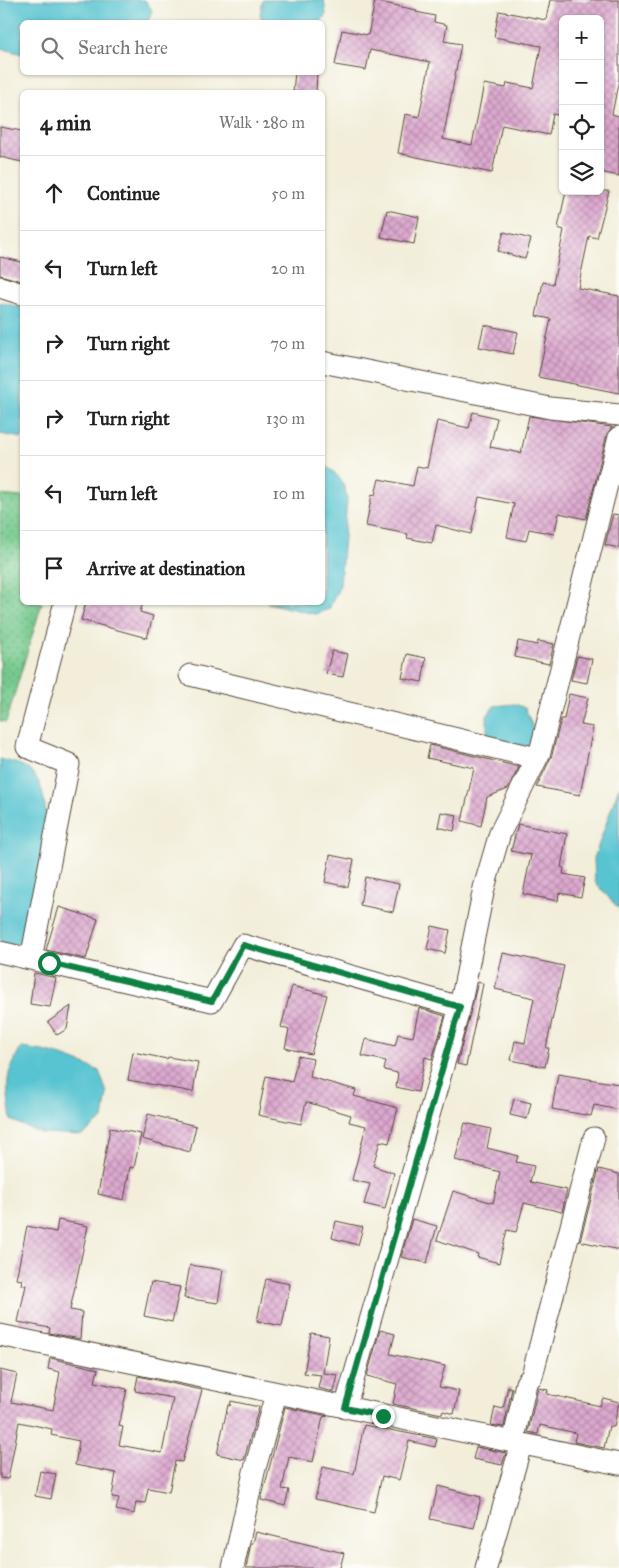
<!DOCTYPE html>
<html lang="en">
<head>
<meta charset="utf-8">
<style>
  body { margin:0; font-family:"IM FELL Great Primer",serif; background:#f2f2f2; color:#222 }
  .controls { position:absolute; right:15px; top:15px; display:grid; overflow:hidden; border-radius:8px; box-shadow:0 1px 4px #0004 }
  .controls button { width:45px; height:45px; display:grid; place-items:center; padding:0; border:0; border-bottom:1px solid #e0e0e0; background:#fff; color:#222; font:25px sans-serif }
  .stop { position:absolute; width:15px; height:15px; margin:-11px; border:4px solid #0b8043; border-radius:50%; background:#fff }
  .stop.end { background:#0b8043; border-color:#fff; box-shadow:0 1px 5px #0008 }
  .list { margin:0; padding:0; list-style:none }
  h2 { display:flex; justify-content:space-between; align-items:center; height:65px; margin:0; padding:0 20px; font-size:21px }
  h2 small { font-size:16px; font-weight:400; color:#767676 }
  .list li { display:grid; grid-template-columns:32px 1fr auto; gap:15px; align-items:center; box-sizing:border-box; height:75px; padding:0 20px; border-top:1px solid #e0e0e0 }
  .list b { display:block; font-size:19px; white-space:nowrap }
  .list em { font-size:16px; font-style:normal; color:#767676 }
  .icon { flex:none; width:28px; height:28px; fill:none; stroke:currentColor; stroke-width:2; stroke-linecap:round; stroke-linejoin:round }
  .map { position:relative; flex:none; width:619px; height:1568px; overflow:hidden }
  .search { position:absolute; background:#fff; box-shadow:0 1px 4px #0004; left:20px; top:20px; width:305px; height:55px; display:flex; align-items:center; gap:12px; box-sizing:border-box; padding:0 18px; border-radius:8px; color:#767676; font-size:19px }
  .panel { position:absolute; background:#fff; box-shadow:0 1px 4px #0004; left:20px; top:90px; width:305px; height:515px; border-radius:8px }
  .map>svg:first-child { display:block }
  .park { fill:url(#park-dots); stroke:#587a56 }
  .water { fill:#58c4d1; stroke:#4a7778 }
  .building { fill:url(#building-cross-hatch) }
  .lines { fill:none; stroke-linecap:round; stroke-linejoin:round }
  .street-casing { stroke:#56473a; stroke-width:23 }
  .street { stroke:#fff; stroke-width:21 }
  .route { stroke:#0b8043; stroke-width:6 }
</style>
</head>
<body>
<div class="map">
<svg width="619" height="1568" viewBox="0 0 619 1568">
  <defs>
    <pattern id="park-dots" width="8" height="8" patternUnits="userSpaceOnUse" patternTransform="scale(1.25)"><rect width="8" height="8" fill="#75c98d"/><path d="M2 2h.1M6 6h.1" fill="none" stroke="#61a373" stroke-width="1.8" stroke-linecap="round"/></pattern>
    <pattern id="building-cross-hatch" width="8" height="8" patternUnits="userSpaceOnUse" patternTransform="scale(1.25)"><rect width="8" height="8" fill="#dda9d0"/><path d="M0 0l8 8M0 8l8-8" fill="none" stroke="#b48aa8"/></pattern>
  </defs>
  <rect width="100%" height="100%" fill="#fdfcf7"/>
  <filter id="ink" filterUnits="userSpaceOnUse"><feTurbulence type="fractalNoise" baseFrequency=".02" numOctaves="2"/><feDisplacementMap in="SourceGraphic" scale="10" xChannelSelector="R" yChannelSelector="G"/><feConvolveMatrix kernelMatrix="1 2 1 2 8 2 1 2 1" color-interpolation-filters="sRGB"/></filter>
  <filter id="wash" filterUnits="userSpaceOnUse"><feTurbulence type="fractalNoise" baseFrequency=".0096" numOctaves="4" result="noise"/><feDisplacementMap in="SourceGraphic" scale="20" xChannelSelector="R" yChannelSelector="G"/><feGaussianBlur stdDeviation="1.12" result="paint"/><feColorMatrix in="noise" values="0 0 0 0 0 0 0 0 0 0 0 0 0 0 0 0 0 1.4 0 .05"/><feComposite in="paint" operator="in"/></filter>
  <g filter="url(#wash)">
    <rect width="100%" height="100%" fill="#f2eeda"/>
    <!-- park -->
    <path class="park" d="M0 495 22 497V602L42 603 6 722 0 721Z"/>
    <!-- water -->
    <path class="water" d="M0 0H145L152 10 148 22H22V54L0 48Z
      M263 0H324L326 14 321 22H263L260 14Z
      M0 302 22 308V438L0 434Z
      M323 465C337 472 345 483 347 499L340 585 329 609 315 614 267 603 322 602Z
      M515 704 525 708C530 721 537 733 533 746L487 744V716L494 706Z
      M0 759C10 762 20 763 29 770 64 797 35 905 27 942L21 949 0 948Z
      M619 787V909L595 882 594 858Z
      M21 1048C49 1050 74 1059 99 1071L107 1093 103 1119 82 1135 40 1133 11 1120C7 1088 3 1076 21 1048Z"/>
    <g id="blocks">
      <!-- building -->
      <path class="building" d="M550 0H619V79L612 114 619 116V176L600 172V19H563V116L553 114 549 135 502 125 492 173 398 153 405 114 419 117 430 62 370 50 366 70 335 65 342 30 368 35 375 1 416 10V12L435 16 434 22 447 25 444 41 461 44 443 139 472 145 484 84 506 88 507 83 533 88 541 46 494 37 499 11 546 20Z
        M295 72H317L316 92H293Z
        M0 127 22 131V162L0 157Z
        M566 191H609L597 238 589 236 578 288 619 296V393L538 377 551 319 536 316 543 282 553 284 564 230 558 228Z
        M387 210 419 217 414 244 381 237Z
        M504 232 531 239 525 259 498 251Z
        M0 257 22 262V281L0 275Z
        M484 325 518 332 513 354 479 347Z
        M473 412 497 418 490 447 521 453 529 416 612 427 607 434 586 519 559 513 554 534 529 529 526 541 507 537 514 504 479 497 471 534 436 525 432 543 407 538 408 534 366 526 372 494 375 495 379 479 413 486 417 466 427 468 437 421 469 428Z
        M613 514 619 515V548L605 545Z
        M86 602H143L140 612 153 616 147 638 81 620Z
        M518 641 537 645 538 641 554 644 549 664 515 657Z
        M332 651 348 654 343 677 326 674Z
        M407 654 426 658 422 682 402 678Z
        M577 656 592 659 587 683 571 680Z
        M569 694 588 698 581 725 593 727 580 795 537 787 552 755 561 719H564Z
        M430 745 519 767 508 789 487 797 481 826 462 821 474 768 427 758Z
        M441 812 457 815 454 831 438 827Z
        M518 824 567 834 561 867 564 868 563 874 585 878 581 897 559 893 558 901 523 894 531 855 511 851Z
        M330 855 354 860 348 887 325 882Z
        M365 877 399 884 393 912 360 905Z
        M59 907 98 919 86 959 46 950Z
        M432 926 450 930 445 953 427 949Z
        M503 953 564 966 546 1048H549L545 1067 511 1060 515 1041 525 1043 534 998 495 989Z
        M34 973 56 978 50 1007 30 1004Z
        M478 982 483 984 466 1066 457 1064Z
        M292 986 327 995 311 1054 285 1048 289 1030 281 1027Z
        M71 1006 67 1029 57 1035 48 1022Z
        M419 1008 445 1016 432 1059 425 1057 418 1092 396 1087 398 1073 384 1070 386 1061 362 1056 366 1039 395 1046 398 1034 413 1037Z
        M133 1052 167 1059 168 1057 198 1062 193 1092 128 1080Z
        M298 1056 313 1059 310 1077 356 1090 354 1096 398 1108 389 1143 380 1141 373 1166 394 1173 385 1209 364 1204 370 1184 352 1180 366 1126 349 1122 351 1115 306 1102 301 1124 258 1115 266 1076 292 1082Z
        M558 1074 619 1084V1110L594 1105 591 1116 552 1109Z
        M514 1099 531 1103 527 1119 510 1115Z
        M148 1114 196 1126 190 1152 142 1139Z
        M465 1123 491 1129 487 1148 518 1156 516 1162 534 1166 530 1182 567 1190 562 1212 524 1203 516 1232 507 1230 499 1263 477 1257 478 1254 437 1240 453 1191 493 1203 500 1172 455 1160Z
        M110 1128 141 1134 134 1168 130 1167 124 1200 98 1194Z
        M599 1169 619 1174V1250L580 1241Z
        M412 1219 437 1226 427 1263 401 1257Z
        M58 1220 88 1226 70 1310 82 1312 80 1339 49 1333 50 1328 18 1322 26 1285H21L22 1280 16 1279 27 1226 56 1232Z
        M336 1221 363 1227 358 1245 332 1238Z
        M190 1265 223 1270 218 1303 184 1298Z
        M266 1279 290 1284 282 1326 257 1321Z
        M151 1282 180 1287 172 1322 144 1316Z
        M380 1330 395 1334 390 1354 445 1366 439 1387 459 1391 454 1414 443 1411 442 1414 393 1404 397 1384 367 1376Z
        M311 1333 329 1336 323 1373 338 1375 334 1392 318 1388 321 1375 304 1373Z
        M50 1358 98 1369 95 1382 127 1389 119 1426 123 1427 119 1445 162 1453 173 1398 135 1391 138 1376 202 1390 182 1462 175 1461 169 1492 148 1488 145 1503 136 1502 134 1514 116 1510 119 1498 112 1497 116 1473 75 1465 79 1441 51 1435 52 1429 19 1422 8 1479 0 1478V1370L17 1374 11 1402 53 1410 60 1372 48 1369Z
        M508 1387 512 1388 504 1427 491 1425 495 1407 503 1409Z
        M538 1388 548 1390 547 1394 600 1406 603 1398 619 1402 614 1427 609 1426 604 1448 574 1442 576 1433 540 1425 538 1434 528 1432Z
        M231 1401 259 1407 244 1460 217 1454 228 1405 230 1406Z
        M285 1407 328 1416 323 1417 313 1462 289 1457 282 1489 289 1490 285 1506 261 1500Z
        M364 1425 437 1439 435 1447 409 1441 399 1480 382 1476 374 1512 315 1499 323 1467 354 1474Z
        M476 1447 506 1453 502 1465 473 1459Z
        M40 1471 56 1474 51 1499 35 1496Z
        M438 1486 481 1497 474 1528 430 1519Z
        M256 1532 344 1553 340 1568H246L251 1543H253Z"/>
    </g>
  </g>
  <g filter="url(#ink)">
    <use href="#blocks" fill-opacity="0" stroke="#56473a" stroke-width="1"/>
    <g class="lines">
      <!-- street casing -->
      <g class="street-casing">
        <path id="street" d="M0 287 22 294
          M322 362 550 408 619 415
          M190 675 537 758
          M0 952 212 1001 243 945 460 1007
          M31 959 69 764 27 747 65 602
          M0 1335 619 1464
          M345 1408 460 1007 484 888 500 833 540 752 619 437
          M513 1443 526 1383 532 1376 594 1138
          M233 1568 254 1472 276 1394
          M486 1568 521 1445"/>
      </g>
      <!-- street -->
      <use href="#street" class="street"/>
    </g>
  </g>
  <g class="lines" filter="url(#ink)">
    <!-- route -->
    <path class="route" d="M49 963 212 1001 243 945 460 1007 345 1408 383 1416"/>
  </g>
</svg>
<div class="controls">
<button>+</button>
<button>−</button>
<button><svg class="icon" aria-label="locate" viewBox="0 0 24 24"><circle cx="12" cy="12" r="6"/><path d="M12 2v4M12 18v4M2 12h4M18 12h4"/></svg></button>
<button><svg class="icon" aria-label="layers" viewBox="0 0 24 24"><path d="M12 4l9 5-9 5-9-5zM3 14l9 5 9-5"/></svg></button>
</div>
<div class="stop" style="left:49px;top:963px"></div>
<div class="stop end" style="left:383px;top:1416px"></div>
<div class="search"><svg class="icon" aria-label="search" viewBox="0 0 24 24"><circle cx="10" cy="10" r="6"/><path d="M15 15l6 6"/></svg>Search here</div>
<section class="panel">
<h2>4 min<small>Walk · 280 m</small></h2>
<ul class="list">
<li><svg class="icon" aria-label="ahead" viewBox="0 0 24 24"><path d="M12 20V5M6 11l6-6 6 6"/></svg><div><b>Continue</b></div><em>50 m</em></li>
<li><svg class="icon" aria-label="left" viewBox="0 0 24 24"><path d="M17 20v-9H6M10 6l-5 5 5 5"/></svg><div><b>Turn left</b></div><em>20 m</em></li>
<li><svg class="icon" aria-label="right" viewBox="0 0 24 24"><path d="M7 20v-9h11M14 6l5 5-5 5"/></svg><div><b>Turn right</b></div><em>70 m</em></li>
<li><svg class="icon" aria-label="right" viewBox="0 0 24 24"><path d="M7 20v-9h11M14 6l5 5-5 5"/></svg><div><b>Turn right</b></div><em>130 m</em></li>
<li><svg class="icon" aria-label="left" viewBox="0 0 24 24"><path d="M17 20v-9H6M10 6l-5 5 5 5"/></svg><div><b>Turn left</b></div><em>10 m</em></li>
<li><svg class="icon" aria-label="arrive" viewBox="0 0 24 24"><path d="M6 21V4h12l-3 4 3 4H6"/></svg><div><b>Arrive at destination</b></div></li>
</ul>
</section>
</div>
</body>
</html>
